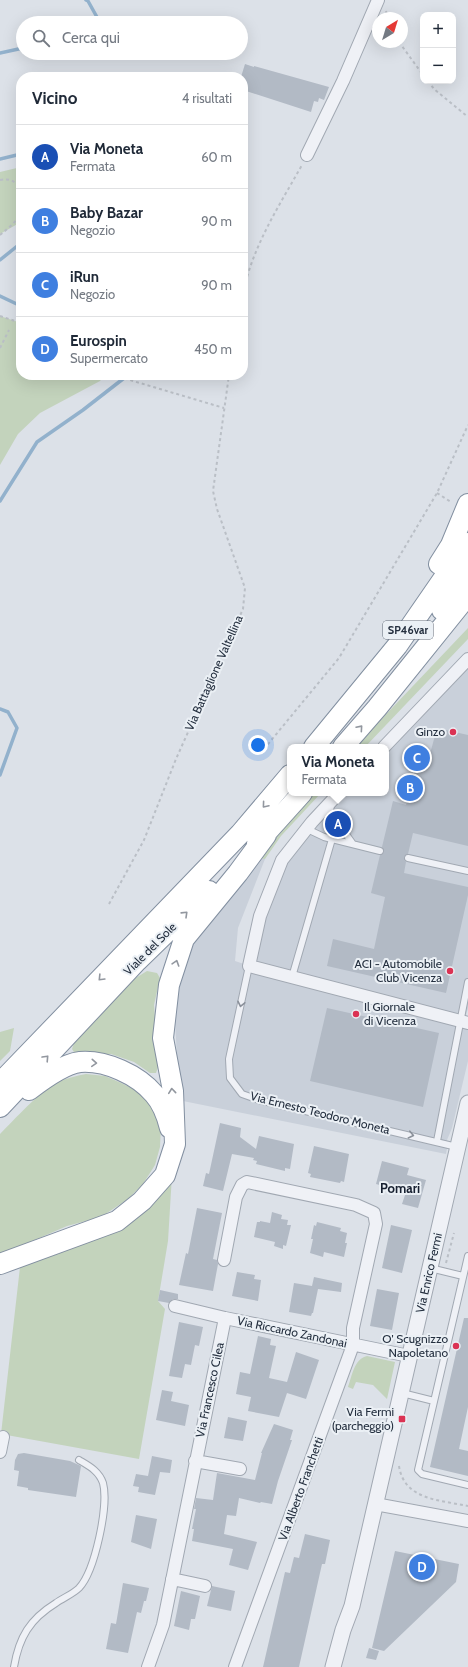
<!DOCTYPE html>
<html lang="it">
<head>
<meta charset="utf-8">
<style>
  body { margin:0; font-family:Cabin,sans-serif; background:#f2f2f3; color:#1f2937 }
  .controls { position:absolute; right:12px; top:12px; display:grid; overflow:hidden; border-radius:8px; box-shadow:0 4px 16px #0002 }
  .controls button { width:36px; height:36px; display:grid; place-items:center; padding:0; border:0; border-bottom:1px solid #e0e1e3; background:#fff; color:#1f2937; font:20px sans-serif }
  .compass { position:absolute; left:372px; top:12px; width:36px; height:36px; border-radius:50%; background:#fff; box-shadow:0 4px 16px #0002; rotate:38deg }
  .you { position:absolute; left:258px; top:745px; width:14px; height:14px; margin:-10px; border:3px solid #fff; border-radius:50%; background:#1a73e8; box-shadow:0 0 0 6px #1a73e833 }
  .badge { display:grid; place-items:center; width:26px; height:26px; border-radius:50%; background:#1a73e8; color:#fff; font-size:13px; font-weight:700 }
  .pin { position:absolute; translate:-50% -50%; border:2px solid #fff; box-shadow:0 1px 4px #0006 }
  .popup { position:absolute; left:287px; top:744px; width:102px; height:52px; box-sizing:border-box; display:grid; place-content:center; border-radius:8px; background:#fff; filter:drop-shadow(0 1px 3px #0005); font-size:13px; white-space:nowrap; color:#747a83 }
  .popup b { font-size:15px; color:#1f2937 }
  .popup::after { content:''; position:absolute; left:50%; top:100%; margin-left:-8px; border:8px solid transparent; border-top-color:#fff }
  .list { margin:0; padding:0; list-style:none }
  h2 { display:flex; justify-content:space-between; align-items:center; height:52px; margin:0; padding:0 16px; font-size:17px }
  h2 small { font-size:13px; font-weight:400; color:#747a83 }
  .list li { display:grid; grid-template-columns:26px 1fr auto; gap:12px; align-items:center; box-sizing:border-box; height:64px; padding:0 16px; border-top:1px solid #e0e1e3 }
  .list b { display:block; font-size:15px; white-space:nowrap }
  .list p { margin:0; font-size:13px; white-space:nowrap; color:#747a83 }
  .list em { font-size:13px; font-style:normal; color:#747a83 }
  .icon { flex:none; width:22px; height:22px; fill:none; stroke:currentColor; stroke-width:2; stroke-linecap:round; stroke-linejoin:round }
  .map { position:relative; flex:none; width:468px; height:1667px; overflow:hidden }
  .search { position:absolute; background:#fff; box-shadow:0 4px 16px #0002; left:16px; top:16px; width:232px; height:44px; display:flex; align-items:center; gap:10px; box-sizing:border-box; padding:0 14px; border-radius:22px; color:#747a83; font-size:15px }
  .panel { position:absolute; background:#fff; box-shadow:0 4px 16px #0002; left:16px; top:72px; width:232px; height:308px; border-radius:16px }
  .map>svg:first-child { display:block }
  .built { fill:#c9d0da }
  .green { fill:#c3d3bc }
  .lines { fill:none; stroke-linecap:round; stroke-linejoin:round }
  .stream { stroke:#92b1cc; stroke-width:3.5 }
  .building { fill:#b2bac5 }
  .service-casing { stroke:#a1a8b2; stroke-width:8 }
  .minor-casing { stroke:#a1a8b2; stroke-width:14 }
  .tertiary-casing { stroke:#a1a8b2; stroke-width:17 }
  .trunk-casing { stroke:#828fa0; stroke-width:22 }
  .path { stroke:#babfc6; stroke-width:2; stroke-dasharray:3 3; stroke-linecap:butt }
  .service { stroke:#eff1f6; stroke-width:6 }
  .minor { stroke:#eff1f6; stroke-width:12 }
  .tertiary { stroke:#eff1f6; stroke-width:15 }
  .trunk { stroke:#fff; stroke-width:20 }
  .oneway { stroke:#92979f }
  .oneway2 { stroke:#8a909a }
  .poi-dot { fill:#db3253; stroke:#ebf0f5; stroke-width:1.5 }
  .labels { text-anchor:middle; stroke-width:4; stroke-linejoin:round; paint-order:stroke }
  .shield { fill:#ebf0f5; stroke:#606976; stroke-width:1 }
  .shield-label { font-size:11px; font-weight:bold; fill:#242f3f }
  .street-label { font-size:12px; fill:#242f3f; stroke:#ebf0f5 }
  .poi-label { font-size:12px; fill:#242f3f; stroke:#ebf0f5; text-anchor:end }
  .neighbourhood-label { font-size:13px; font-weight:bold; fill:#172030; stroke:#ebf0f5 }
</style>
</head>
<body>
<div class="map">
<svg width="468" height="1667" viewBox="0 0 468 1667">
  <rect width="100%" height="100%" fill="#dce1e8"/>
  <!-- built -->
  <path class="built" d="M468 659V1008L463 1027 468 1028V1061L452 1128 447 1140 448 1143 446 1154 183 1101 177 1057 175 1021 176 1003 183 968 198 931 257 858 265 859 238 928 235 961 247 965 276 869 339 793H386V747Z"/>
  <!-- green -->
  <path class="green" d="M21 167V222L0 234V172Z
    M0 316 21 323V375H105L100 381 40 413 18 434 0 465Z
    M468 628V639L365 747H355Z
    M311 793H321L281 836 265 859 257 858Z
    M147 971 157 973 160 978 154 1005 159 1064 156 1073H150L134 1062 111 1054 76 1055 72 1049 74 1043 134 979Z
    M14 1028 10 1051 0 1061V1032Z
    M86 1074 105 1076 119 1082 138 1091 153 1107 161 1126 160 1147 155 1165 143 1184 128 1199 101 1217 67 1226 0 1255V1134C15 1119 39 1092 56 1083 66 1078 76 1076 86 1074Z
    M172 1175 168 1241 158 1301 165 1309 139 1459 1 1434 20 1267 40 1259Z
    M367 1356 395 1362 387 1399 373 1385 356 1382 353 1389 348 1387C352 1376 354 1359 367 1356Z"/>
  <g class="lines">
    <!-- stream -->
    <path class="stream" d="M86 0 88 1 98 19 95 23
      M0 53 23 48
      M0 159 21 154
      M0 260 21 243
      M0 296 21 306
      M0 501 37 442 83 410 128 375
      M0 709 8 712 17 728 0 775"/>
  </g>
  <!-- building -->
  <path class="building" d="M245 64 254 67V66L329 87 324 100 319 98 318 102 314 101 311 112 243 90V77H241Z
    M437 728 468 735V846L413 833 408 854 404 857V860L406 862 404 873 468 887V895L446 993 327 966 333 939 374 949 385 897 371 893 380 855 384 852 382 847 393 801 406 805 419 752 430 754Z
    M327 1008 439 1033 423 1107 310 1081Z
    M220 1123 241 1128 240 1137 256 1149 259 1136 294 1144 290 1169 285 1168V1171L256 1164 257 1161 253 1160 254 1158 232 1154 223 1191 203 1186 206 1173 209 1174Z
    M314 1146 349 1154 344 1182 341 1181 340 1183 310 1177 311 1174 308 1173Z
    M382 1161 409 1168 407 1175 426 1180 418 1208 402 1204 406 1192 376 1184Z
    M197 1208 222 1213 213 1259 217 1260 218 1264 213 1291 179 1285 186 1253 188 1254Z
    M272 1212 282 1215 281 1219 288 1220 287 1225H291L286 1246 283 1245V1249L274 1246 275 1242 254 1237 257 1222H260V1221L270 1223Z
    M317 1222 341 1228 340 1231 347 1233 345 1243H347L344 1257 324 1252 323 1257 310 1253 313 1239H311L314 1225 316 1226Z
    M391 1225 412 1230 402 1273 382 1268Z
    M237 1272 255 1275 254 1279 261 1280 258 1301 232 1296Z
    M314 1277 342 1283 341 1292 318 1289 313 1313H312L311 1316 289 1312 294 1283 312 1286Z
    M377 1289 399 1293 392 1330 370 1326Z
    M160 1290 178 1294V1299H173L169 1303 158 1301Z
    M464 1318H468V1407L459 1449 468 1451V1476L430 1467Z
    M179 1322 203 1327 199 1346 195 1345 191 1365 185 1364 182 1378 169 1376Z
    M258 1336 271 1339 270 1345 276 1346 269 1378 287 1382 296 1352 319 1360 306 1399 287 1393 279 1417 248 1411 251 1397 236 1394 240 1372 250 1374Z
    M162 1390 173 1392 171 1401 189 1405 185 1426 156 1420Z
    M228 1417 247 1421 243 1441 224 1438Z
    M274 1424 293 1430 290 1440H292L278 1481 272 1504 261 1502 260 1503 239 1498 236 1516 227 1515 224 1534 257 1542 248 1570 229 1565 233 1549 192 1541 194 1529H192L196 1509H194L196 1498 213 1500 217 1473 255 1480 262 1453H261Z
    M24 1453 70 1461 81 1466 76 1497 28 1490V1488L17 1486 19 1471 14 1470 15 1460 18 1454Z
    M152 1456 172 1460 170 1473 160 1472 155 1495 138 1492 139 1487 133 1486 136 1474 148 1476Z
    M136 1515 157 1519 151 1549 131 1542Z
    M305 1534 330 1540 325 1564H322L299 1667H263L285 1572 290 1573 294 1557 299 1558Z
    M395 1551 459 1564 456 1582 384 1651 372 1648Z
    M123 1583 149 1588 146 1601H144L141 1613 137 1612 128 1653 106 1649 111 1623 116 1624Z
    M212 1586 235 1591 231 1611 207 1606Z
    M181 1591 200 1596 195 1619H191L189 1630 174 1626Z
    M369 1648 379 1651 376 1660 366 1658Z"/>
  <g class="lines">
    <!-- service casing -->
    <g class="service-casing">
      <path id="service" d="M331 803 330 812 353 844
        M307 829 324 837 380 851
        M408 858 468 871
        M249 966 229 1059 230 1078 242 1094 259 1100 457 1147
        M292 977 332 839
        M437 1141 468 982
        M468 1256 418 1470 422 1474 468 1485
        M430 1268 463 1276
        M402 1393 434 1401
        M14 1667C19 1637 30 1619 56 1603 63 1598 73 1594 79 1588 95 1571 109 1505 103 1483 99 1471 89 1466 79 1460"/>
    </g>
    <!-- minor casing -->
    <g class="minor-casing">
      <path id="minor" d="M307 155 343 81 378 0
        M384 747 468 659
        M339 793 312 822 282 860 260 916 249 966 468 1023
        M224 1260 236 1197 242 1185 247 1182 356 1205 374 1213 376 1224 353 1328V1345L235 1667
        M175 1306 225 1318 409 1356
        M0 1452 3 1437
        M195 1461 240 1469
        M375 1504 468 1521
        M172 1579 205 1586
        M148 1667 163 1625 225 1318"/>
    </g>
    <!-- tertiary casing -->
    <g class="tertiary-casing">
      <path id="tertiary" d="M333 1667 343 1630 352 1606 468 1103"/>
    </g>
    <!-- trunk casing -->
    <g class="trunk-casing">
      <path id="trunk" d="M439 564 451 545 468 504
        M442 610 468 569
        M314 747 397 646 468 543
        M343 747 377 708 468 595
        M257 843 302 793
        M0 1083 240 834 290 775
        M29 1090C42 1080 63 1064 80 1062 106 1060 138 1075 154 1094 163 1104 167 1116 170 1128
        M0 1107 137 961 209 891
        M0 1264 117 1221 142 1201 165 1175 175 1144 173 1091 163 1038 169 985 184 939 238 873 266 835"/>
    </g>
    <!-- path -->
    <path class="path" d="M386 11 388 18
      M399 42 423 75
      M428 81 434 89 468 117
      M0 180C10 178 15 181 21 189
      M0 235 13 224 21 214
      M243 294C252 247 279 206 302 165
      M0 316 21 323
      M0 348 9 330
      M113 375 224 408
      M437 493 451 502
      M264 749 339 658 437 493 468 425
      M109 904 144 840 176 759 243 609 245 588 217 509 213 491 229 375
      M446 1263 454 1233
      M399 1466C404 1500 440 1500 468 1506"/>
    <!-- service -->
    <use href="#service" class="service"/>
    <!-- minor -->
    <use href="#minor" class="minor"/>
    <!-- tertiary -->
    <use href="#tertiary" class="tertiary"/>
    <!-- trunk -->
    <use href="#trunk" class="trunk"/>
  </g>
  <!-- one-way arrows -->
  <defs><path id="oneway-chevron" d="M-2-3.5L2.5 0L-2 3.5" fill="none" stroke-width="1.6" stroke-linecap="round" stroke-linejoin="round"/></defs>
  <g class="oneway">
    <use href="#oneway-chevron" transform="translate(360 728) rotate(-49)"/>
    <use href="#oneway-chevron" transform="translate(265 805) rotate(130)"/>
    <use href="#oneway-chevron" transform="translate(185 914) rotate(-44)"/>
    <use href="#oneway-chevron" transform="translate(176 963) rotate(-72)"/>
    <use href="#oneway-chevron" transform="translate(101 978) rotate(134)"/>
    <use href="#oneway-chevron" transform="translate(46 1058) rotate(-47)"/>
    <use href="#oneway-chevron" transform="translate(94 1063) rotate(4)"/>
    <use href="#oneway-chevron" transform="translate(172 1091) rotate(-96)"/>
  </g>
  <g class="oneway2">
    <use href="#oneway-chevron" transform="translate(241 1004) rotate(102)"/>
    <use href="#oneway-chevron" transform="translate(411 1135) rotate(13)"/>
  </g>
  <!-- markers -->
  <g class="poi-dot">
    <circle cx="453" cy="732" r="4"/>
    <circle cx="450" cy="971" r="4"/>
    <circle cx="356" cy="1014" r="4"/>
    <circle cx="456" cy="1346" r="4"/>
    <rect x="398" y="1415" width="8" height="8" rx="2"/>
  </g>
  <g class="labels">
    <!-- shield labels -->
    <rect class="shield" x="383" y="621" width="50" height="18" rx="3"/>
    <g class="shield-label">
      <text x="408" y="634">SP46var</text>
    </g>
    <!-- street labels -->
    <g class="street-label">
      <text transform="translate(214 673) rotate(-66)" y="4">Via Battaglione Valtellina</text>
      <text transform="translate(150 949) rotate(-45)" y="4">Viale del Sole</text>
      <text transform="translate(320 1113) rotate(14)" y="4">Via Ernesto Teodoro Moneta</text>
      <text transform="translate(429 1273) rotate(-77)" y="4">Via Enrico Fermi</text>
      <text transform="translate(292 1332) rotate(12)" y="4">Via Riccardo Zandonai</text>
      <text transform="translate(210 1390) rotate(-78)" y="4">Via Francesco Cilea</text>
      <text transform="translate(301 1489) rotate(-70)" y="4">Via Alberto Franchetti</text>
    </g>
    <!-- poi labels -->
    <g class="poi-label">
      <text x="445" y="736">Ginzo</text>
      <text x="442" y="968">ACI - Automobile<tspan x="442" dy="14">Club Vicenza</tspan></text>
      <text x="364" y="1011" text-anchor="start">Il Giornale<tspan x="364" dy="14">di Vicenza</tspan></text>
      <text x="448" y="1343">O' Scugnizzo<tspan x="448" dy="14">Napoletano</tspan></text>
      <text x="394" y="1416">Via Fermi<tspan x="394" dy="14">(parcheggio)</tspan></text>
    </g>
    <!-- neighbourhood labels -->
    <g class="neighbourhood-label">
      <text x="400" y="1193">Pomari</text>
    </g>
  </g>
</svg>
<div class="controls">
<button>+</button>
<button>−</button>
</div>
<svg class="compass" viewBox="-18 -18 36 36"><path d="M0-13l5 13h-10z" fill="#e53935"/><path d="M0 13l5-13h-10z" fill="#747a83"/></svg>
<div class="you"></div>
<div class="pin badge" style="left:338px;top:824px;background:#1a4fb4">A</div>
<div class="popup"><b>Via Moneta</b>Fermata</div>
<div class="pin badge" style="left:410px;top:788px;background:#3f7fe0">B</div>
<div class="pin badge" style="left:417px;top:758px;background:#3f7fe0">C</div>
<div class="pin badge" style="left:422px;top:1567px;background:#3f7fe0">D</div>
<div class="search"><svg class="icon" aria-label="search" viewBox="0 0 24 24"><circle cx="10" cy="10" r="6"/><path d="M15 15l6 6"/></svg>Cerca qui</div>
<section class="panel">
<h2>Vicino<small>4 risultati</small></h2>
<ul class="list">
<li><span class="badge" style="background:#1a4fb4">A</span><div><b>Via Moneta</b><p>Fermata</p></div><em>60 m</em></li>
<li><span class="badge" style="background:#3f7fe0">B</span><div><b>Baby Bazar</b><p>Negozio</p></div><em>90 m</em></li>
<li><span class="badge" style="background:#3f7fe0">C</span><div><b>iRun</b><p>Negozio</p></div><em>90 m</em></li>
<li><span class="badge" style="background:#3f7fe0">D</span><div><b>Eurospin</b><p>Supermercato</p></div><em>450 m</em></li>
</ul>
</section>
</div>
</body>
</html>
